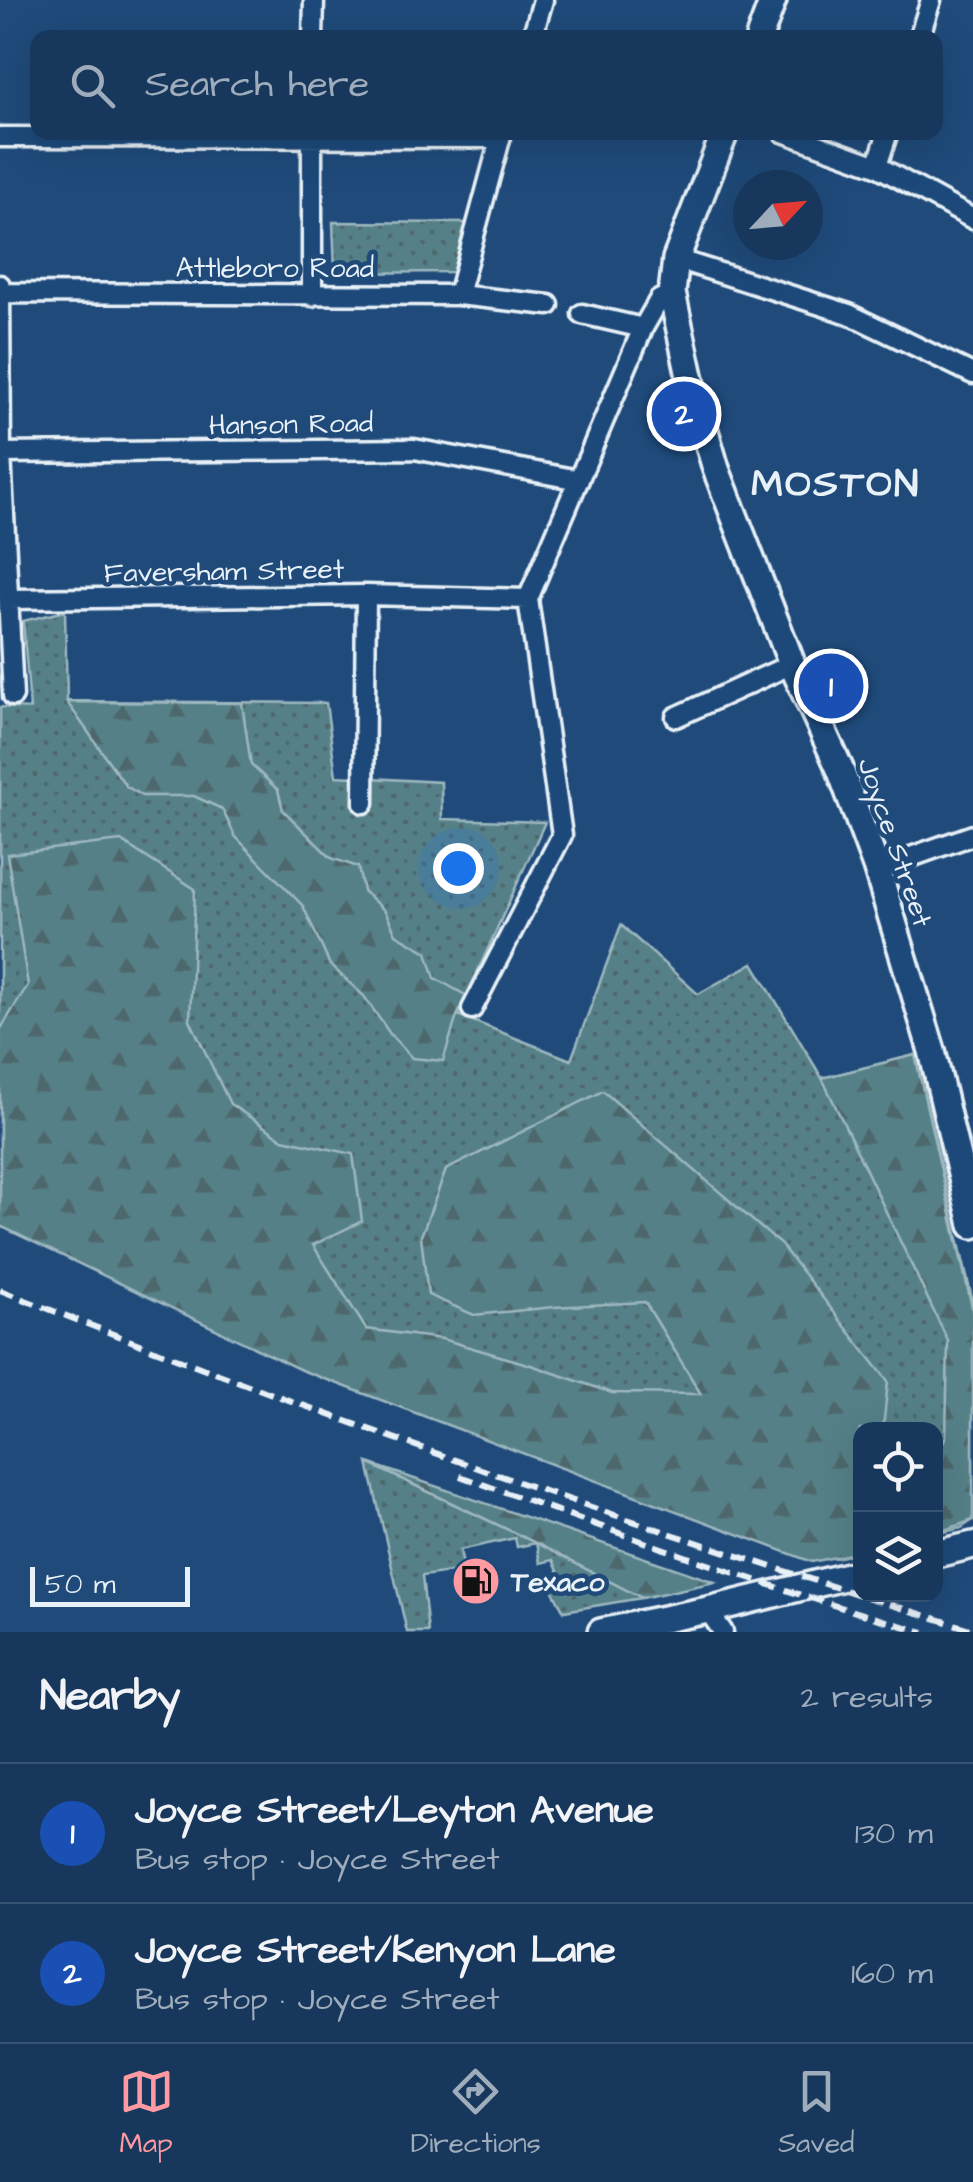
<!DOCTYPE html>
<html lang="en">
<head>
<meta charset="utf-8">
<style>
  body { margin:0; font-family:"Architects Daughter",sans-serif; background:#244365; color:#f1f3f6 }
  .controls { position:absolute; right:30px; bottom:30px; display:grid; overflow:hidden; border-radius:20px; box-shadow:0 10px 40px #0002 }
  .controls button { width:90px; height:90px; display:grid; place-items:center; padding:0; border:0; border-bottom:2px solid #365272; background:#17385c; color:#f1f3f6; font:50px sans-serif }
  .compass { position:absolute; left:733px; top:170px; width:90px; height:90px; border-radius:50%; background:#17385c; box-shadow:0 10px 40px #0002; rotate:64deg }
  .scale { position:absolute; left:30px; bottom:25px; width:160px; box-sizing:border-box; padding-left:10px; border:5px solid #e8f1f8; border-top:0; font-size:28px; line-height:35px; white-space:nowrap; color:#e8f1f8; -webkit-text-stroke:8px #1f4a7a; paint-order:stroke }
  .you { position:absolute; left:458px; top:868px; width:35px; height:35px; margin:-25px; border:8px solid #fff; border-radius:50%; background:#1a73e8; box-shadow:0 0 0 15px #1a73e833 }
  .badge { display:grid; place-items:center; width:65px; height:65px; border-radius:50%; background:#ff9aa2; color:#fff; font-size:32px; font-weight:700 }
  .pin { position:absolute; translate:-50% -50%; border:5px solid #fff; box-shadow:0 2px 10px #0006 }
  .list { margin:0; padding:0; list-style:none }
  h2 { display:flex; justify-content:space-between; align-items:center; height:130px; margin:0; padding:0 40px; font-size:42px }
  h2 small { font-size:32px; font-weight:400; color:#9eacbb }
  .list li { display:grid; grid-template-columns:65px 1fr auto; gap:30px; align-items:center; box-sizing:border-box; height:140px; padding:0 40px; border-top:2px solid #365272 }
  .list b { display:block; font-size:38px; white-space:nowrap }
  .list p { margin:0; font-size:32px; white-space:nowrap; color:#9eacbb }
  .list em { font-size:32px; font-style:normal; color:#9eacbb }
  .icon { flex:none; width:55px; height:55px; fill:none; stroke:currentColor; stroke-width:2; stroke-linecap:round; stroke-linejoin:round }
  .map { position:relative; flex:none; width:973px; height:1632px; overflow:hidden }
  .search { position:absolute; background:#17385c; box-shadow:0 10px 40px #0002; left:30px; right:30px; top:30px; height:110px; display:flex; align-items:center; gap:25px; box-sizing:border-box; padding:0 35px; border-radius:20px; color:#9eacbb; font-size:38px }
  .sheet { height:410px; background:#17385c }
  nav { display:flex; justify-content:space-around; align-items:center; box-sizing:border-box; height:140px; border-top:2px solid #365272; background:#17385c; font-size:28px; color:#9eacbb }
  nav a { display:grid; justify-items:center; gap:5px }
  nav .on { color:#ff9aa2 }
  .map>svg:first-child { display:block }
  .grass { fill:url(#grass-dots); stroke:#9eb8c0; stroke-width:2.5 }
  .forest { fill:url(#forest-firs); stroke:#9eb8c0; stroke-width:2.5 }
  .lines { fill:none; stroke-linecap:round; stroke-linejoin:round }
  .street-casing { stroke:#e8f1f8; stroke-width:25 }
  .secondary-casing { stroke:#e8f1f8; stroke-width:32 }
  .street { stroke:#1f4a7a; stroke-width:18 }
  .secondary { stroke:#1f4a7a; stroke-width:25 }
  .rail { stroke:#e8f1f8; stroke-width:6; stroke-dasharray:15 8; stroke-linecap:butt }
  .labels { text-anchor:middle; stroke-width:9; stroke-linejoin:round; paint-order:stroke }
  .street-label { font-size:28px; fill:#e8f1f8; stroke:#1f4a7a }
  .poi-label { font-size:28px; font-weight:bold; fill:#e8f1f8; stroke:#1f4a7a; text-anchor:start }
  .district-label { font-size:38px; font-weight:bold; letter-spacing:2.5px; fill:#e8f1f8; stroke:#1f4a7a }
</style>
</head>
<body>
<div class="map">
<svg width="973" height="1632" viewBox="0 0 973 1632">
  <defs>
    <pattern id="grass-dots" width="8" height="8" patternUnits="userSpaceOnUse" patternTransform="scale(2.5)"><rect width="8" height="8" fill="#558088"/><path d="M2 2h.1M6 6h.1" fill="none" stroke="#4e676c" stroke-width="1.8" stroke-linecap="round"/></pattern>
    <pattern id="forest-firs" width="22" height="20" patternUnits="userSpaceOnUse" patternTransform="scale(2.5)"><rect width="22" height="20" fill="#558088"/><path d="M5 1l3.5 6h-7zM16 11l3.5 6h-7z" fill="#4e676c"/></pattern>
  </defs>
  <rect width="100%" height="100%" fill="#1f4a7a"/>
  <filter id="ink" filterUnits="userSpaceOnUse"><feTurbulence type="fractalNoise" baseFrequency=".01" numOctaves="2"/><feDisplacementMap in="SourceGraphic" scale="20" xChannelSelector="R" yChannelSelector="G"/><feConvolveMatrix kernelMatrix="1 2 1 2 8 2 1 2 1" color-interpolation-filters="sRGB"/></filter>
  <g filter="url(#ink)">
    <!-- grass -->
    <path class="grass" d="M333 222 469 223 454 272 335 273Z
      M65 611 67 701 326 703 336 776 441 782 442 819 545 822 458 1015 571 1060 621 925 698 994 753 963 822 1078 915 1055 973 1303V1520L961 1528 936 1534V1430H860V1552L836 1558 0 1223V707L30 709 23 621Z
      M368 1463 536 1543 642 1598 564 1611 549 1584 561 1578 553 1560 540 1563 536 1543 517 1547 515 1538 460 1550 464 1570 422 1576 428 1632H407Z"/>
    <!-- forest -->
    <path class="forest" d="M67 702 242 703 251 765 278 790 283 810 331 858 358 867 363 891 385 911 396 934 427 952 435 978 467 996 457 1016 443 1061 412 1058 390 1034 364 996 330 965 303 906 235 836 222 809 194 796H142L126 786Z
      M121 841 195 889 190 1020 230 1104 283 1139 353 1154 362 1221 313 1245 366 1329 442 1339 531 1365 612 1393 701 1394 645 1302 554 1307 474 1315 428 1295 421 1236 446 1170 603 1091 781 1245 888 1381 883 1429 860 1430V1552L812 1562 301 1370 0 1226V1030L28 985 7 854Z
      M915 1055 973 1312V1520L936 1533V1453L946 1437 948 1341 822 1078Z
      M368 1463 715 1582 642 1598 536 1543Z"/>
    <g class="lines">
      <!-- street casing -->
      <g class="street-casing">
        <path id="street" d="M313 38 314 0
          M532 38 543 0
          M919 38 931 0
          M783 132 877 166 973 219
          M0 137 500 138
          M877 166 888 132
          M676 259 849 314 973 374
          M0 285 1 453 13 696
          M0 293 458 295 549 305
          M458 295 502 132
          M312 296V132
          M582 314 643 328
          M0 453 414 449 579 480
          M10 599 366 595 528 599
          M676 717 792 664
          M364 803 366 595
          M877 869 973 835
          M472 1009 562 835 528 599 643 328 659 300 672 293
          M708 1610 723 1632"/>
      </g>
      <!-- secondary casing -->
      <g class="secondary-casing">
        <path id="secondary" d="M759 38 773 0
          M725 132 676 259 672 293 693 390 716 469 792 664 840 769 877 869 932 1051 973 1225
          M936 1554 973 1545
          M601 1632 708 1610 860 1573"/>
      </g>
      <!-- street -->
      <use href="#street" class="street"/>
      <!-- secondary -->
      <use href="#secondary" class="secondary"/>
      <!-- rail -->
      <path class="rail" d="M0 1290C319 1416 645 1530 973 1630
        M460 1476C614 1531 767 1588 924 1632"/>
    </g>
  </g>
  <!-- icons -->
  <defs>
    <g id="fuel-disc" transform="scale(2.5)"><circle r="9.5" fill="#ff9aa2" stroke="#1f4a7a"/><path d="M-5.5-6h7V0h2V4h1.3V-2.5L3-4.5l.8-.8L6-3V5H2.5V1h-1V6h-7ZM-4.2-4.7v3.2H.2V-4.7Z" fill="#111"/></g>
  </defs>
  <g fill-rule="evenodd">
    <use href="#fuel-disc" x="476" y="1581"/>
  </g>
  <g class="labels">
    <!-- street labels -->
    <g class="street-label">
      <text x="275" y="277">Attleboro Road</text>
      <text transform="translate(291 423) rotate(-1)" y="10">Hanson Road</text>
      <text transform="translate(224 570) rotate(-1)" y="10">Faversham Street</text>
      <text transform="translate(896 842) rotate(71)" y="10">Joyce Street</text>
    </g>
    <!-- poi labels -->
    <g class="poi-label">
      <text x="511" y="1591">Texaco</text>
    </g>
    <!-- district labels -->
    <g class="district-label">
      <text x="836" y="496">MOSTON</text>
    </g>
  </g>
</svg>
<div class="controls">
<button><svg class="icon" aria-label="locate" viewBox="0 0 24 24"><circle cx="12" cy="12" r="6"/><path d="M12 2v4M12 18v4M2 12h4M18 12h4"/></svg></button>
<button><svg class="icon" aria-label="layers" viewBox="0 0 24 24"><path d="M12 4l9 5-9 5-9-5zM3 14l9 5 9-5"/></svg></button>
</div>
<svg class="compass" viewBox="-18 -18 36 36"><path d="M0-13l5 13h-10z" fill="#e53935"/><path d="M0 13l5-13h-10z" fill="#9eacbb"/></svg>
<div class="scale">50 m</div>
<div class="you"></div>
<div class="pin badge" style="left:831px;top:686px;background:#1a4fb4">1</div>
<div class="pin badge" style="left:684px;top:414px;background:#1a4fb4">2</div>
<div class="search"><svg class="icon" aria-label="search" viewBox="0 0 24 24"><circle cx="10" cy="10" r="6"/><path d="M15 15l6 6"/></svg>Search here</div>
</div>
<section class="sheet">
<h2>Nearby<small>2 results</small></h2>
<ul class="list">
<li><span class="badge" style="background:#1a4fb4">1</span><div><b>Joyce Street/Leyton Avenue</b><p>Bus stop · Joyce Street</p></div><em>130 m</em></li>
<li><span class="badge" style="background:#1a4fb4">2</span><div><b>Joyce Street/Kenyon Lane</b><p>Bus stop · Joyce Street</p></div><em>160 m</em></li>
</ul>
</section>
<nav>
<a class="on"><svg class="icon" aria-label="map" viewBox="0 0 24 24"><path d="M3 6l6-2 6 2 6-2v14l-6 2-6-2-6 2zM9 4v14M15 6v14"/></svg>Map</a>
<a><svg class="icon" aria-label="directions" viewBox="0 0 24 24"><path d="M12 3l9 9-9 9-9-9zM9 14v-3h6M13 9l2 2-2 2"/></svg>Directions</a>
<a><svg class="icon" aria-label="saved" viewBox="0 0 24 24"><path d="M7 4h10v16l-5-4-5 4z"/></svg>Saved</a>
</nav>
</body>
</html>
